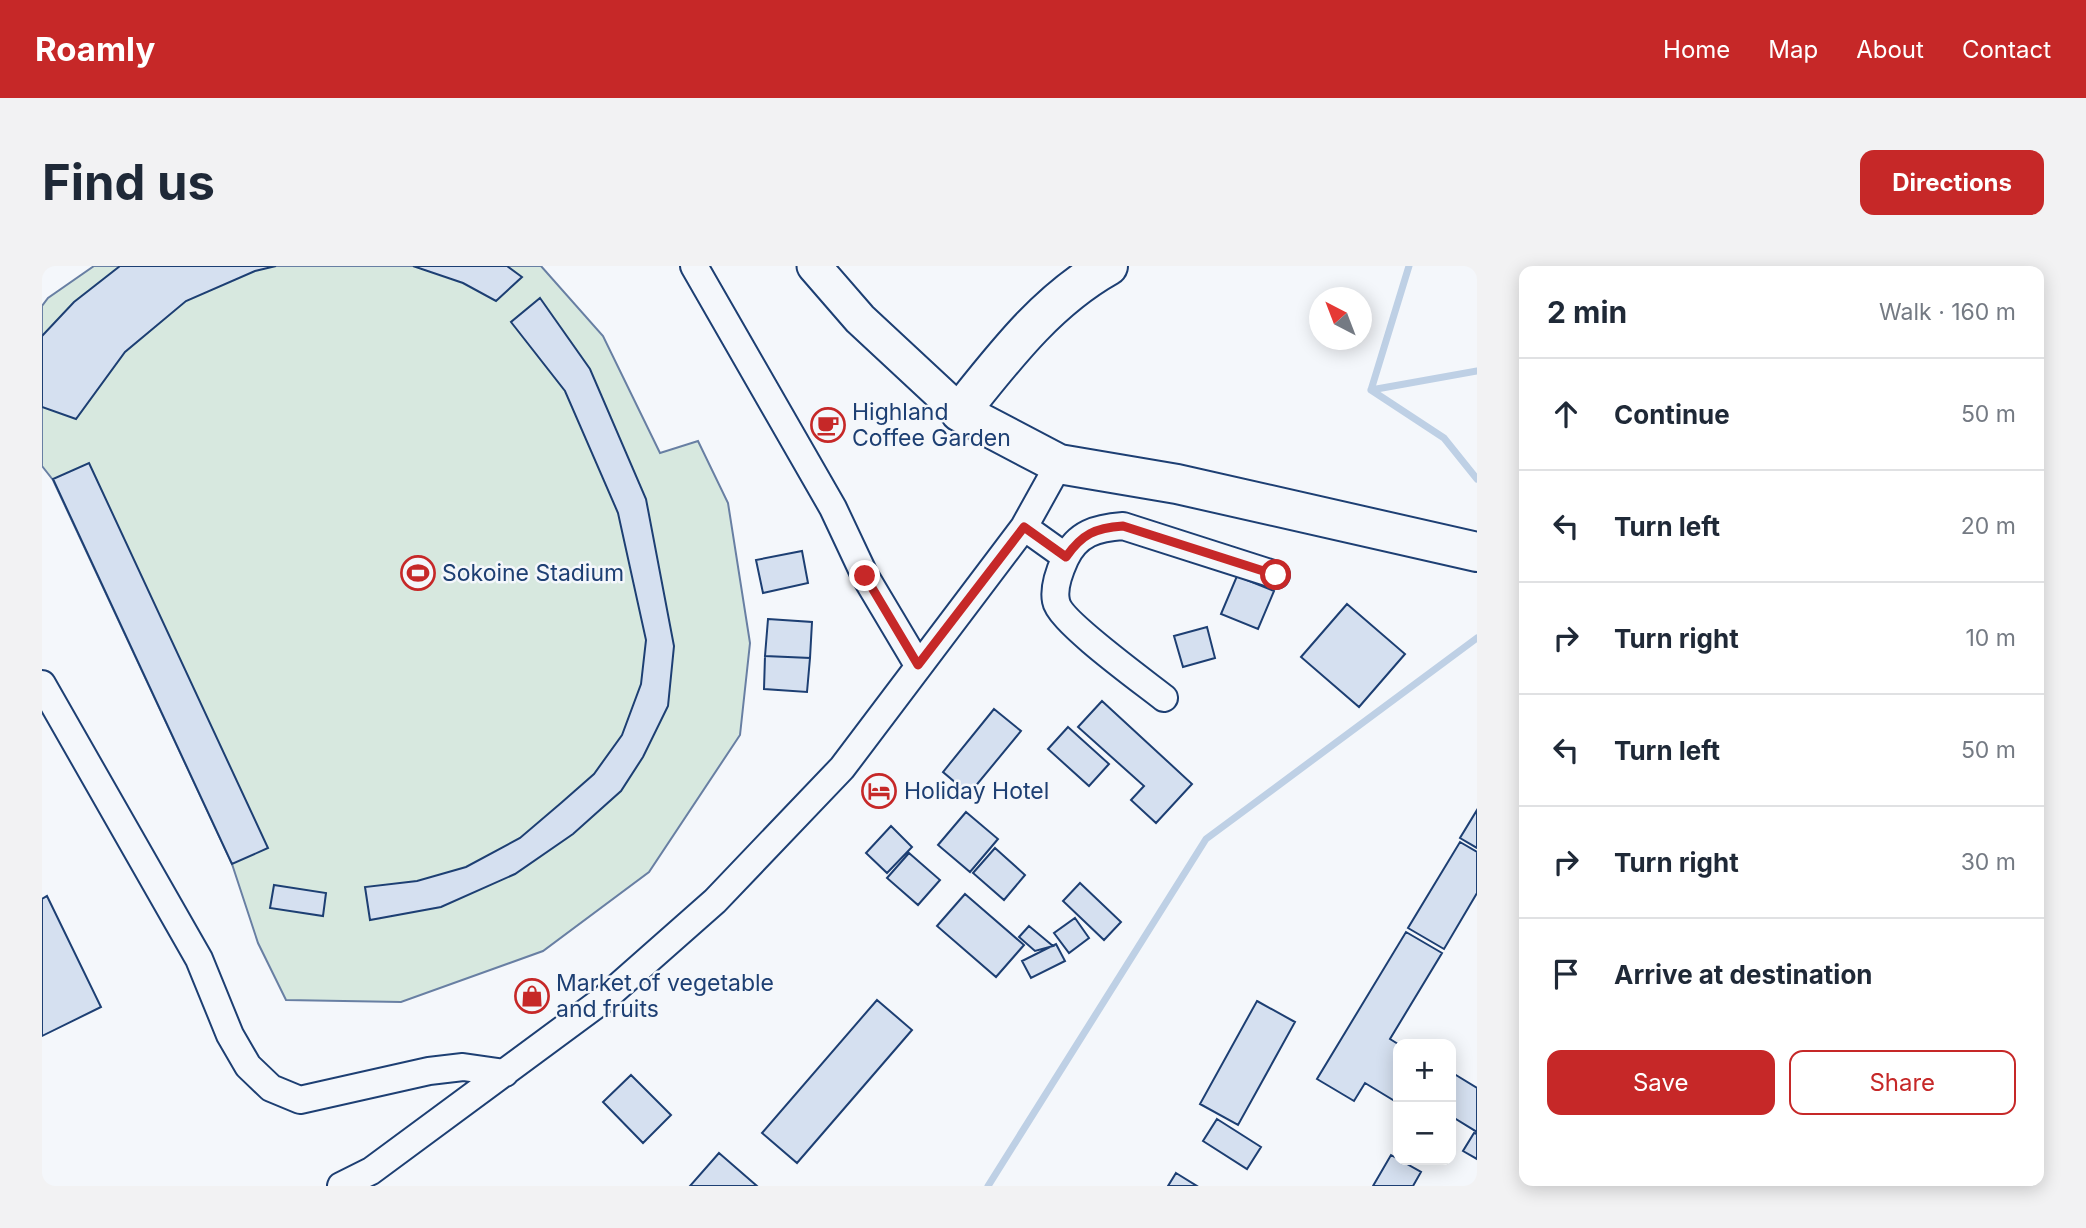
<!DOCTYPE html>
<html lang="en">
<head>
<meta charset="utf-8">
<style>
  body { margin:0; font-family:Inter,sans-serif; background:#f2f2f3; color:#1f2937 }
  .controls { position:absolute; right:21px; bottom:21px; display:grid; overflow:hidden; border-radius:14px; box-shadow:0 4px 18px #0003 }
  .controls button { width:63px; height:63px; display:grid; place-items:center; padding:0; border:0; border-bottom:2px solid #e0e1e3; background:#fff; color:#1f2937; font:35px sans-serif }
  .compass { position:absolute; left:1267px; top:21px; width:63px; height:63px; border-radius:50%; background:#fff; box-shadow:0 4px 18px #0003; rotate:318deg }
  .stop { position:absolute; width:21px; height:21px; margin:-16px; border:5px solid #c62828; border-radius:50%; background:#fff }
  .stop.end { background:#c62828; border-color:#fff; box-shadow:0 2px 7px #0008 }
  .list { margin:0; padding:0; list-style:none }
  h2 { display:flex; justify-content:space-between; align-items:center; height:91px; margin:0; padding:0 28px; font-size:30px }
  h2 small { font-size:23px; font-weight:400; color:#747a83 }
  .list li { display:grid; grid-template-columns:46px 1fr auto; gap:21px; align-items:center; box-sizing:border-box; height:112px; padding:0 28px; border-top:2px solid #e0e1e3 }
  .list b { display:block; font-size:26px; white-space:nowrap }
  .list em { font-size:23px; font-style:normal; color:#747a83 }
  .actions { display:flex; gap:14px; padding:21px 28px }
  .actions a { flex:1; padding:16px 0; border:2px solid #c62828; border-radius:14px; text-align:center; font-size:24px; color:#c62828 }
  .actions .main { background:#c62828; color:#fff }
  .icon { flex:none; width:38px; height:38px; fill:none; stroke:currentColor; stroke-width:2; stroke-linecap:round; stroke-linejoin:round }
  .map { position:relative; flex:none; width:1435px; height:920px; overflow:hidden; border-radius:14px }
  header { display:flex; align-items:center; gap:42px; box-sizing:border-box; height:98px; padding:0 35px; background:#c62828; color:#fff }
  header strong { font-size:33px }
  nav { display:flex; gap:38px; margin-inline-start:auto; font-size:24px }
  .intro { display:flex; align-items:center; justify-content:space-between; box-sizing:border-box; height:168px; padding:0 42px }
  h1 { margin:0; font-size:49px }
  .button { padding:18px 32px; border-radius:14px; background:#c62828; color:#fff; font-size:24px; font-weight:700 }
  main { display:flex; gap:42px; padding:0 42px }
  aside { flex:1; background:#fff; border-radius:14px; box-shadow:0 4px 18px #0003 }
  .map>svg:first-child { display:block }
  .green { fill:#d7e8df; stroke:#687fa3; stroke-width:2 }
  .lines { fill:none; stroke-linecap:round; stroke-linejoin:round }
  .stream { stroke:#bed0e5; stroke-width:7 }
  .building { fill:#d5e0f0; stroke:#1d3f73; stroke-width:2 }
  .minor-casing { stroke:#1d3f73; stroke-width:30 }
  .major-casing { stroke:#1d3f73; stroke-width:37 }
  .highway-casing { stroke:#1d3f73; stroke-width:42 }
  .minor { stroke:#f4f7fb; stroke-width:26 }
  .major { stroke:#f4f7fb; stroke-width:33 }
  .highway { stroke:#f4f7fb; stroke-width:38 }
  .route { stroke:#c62828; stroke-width:9 }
  .labels { text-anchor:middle; stroke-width:5; stroke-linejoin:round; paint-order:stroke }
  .poi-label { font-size:23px; fill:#1d3f73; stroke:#f4f7fb; text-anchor:start }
</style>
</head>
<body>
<header>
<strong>Roamly</strong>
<nav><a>Home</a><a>Map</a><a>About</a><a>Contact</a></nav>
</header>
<div class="intro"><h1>Find us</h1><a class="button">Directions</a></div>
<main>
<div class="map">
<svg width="1435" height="920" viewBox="0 0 1435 920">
  <rect width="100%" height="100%" fill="#f4f7fb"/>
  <!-- green -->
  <path class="green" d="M52 0H499L561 70 618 187 656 175 686 237 708 377 698 469 607 606 501 685 359 736 244 734 216 677 190 598 11 214 0 200V40L6 32Z"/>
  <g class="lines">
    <!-- stream -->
    <path class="stream" d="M1329 124 1402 172 1435 213
      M1329 124 1367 0
      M1329 124 1435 105
      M946 920 1164 573 1435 372"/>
  </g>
  <!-- building -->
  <path class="building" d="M78 0H234L213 5 144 35 83 86 34 153 0 141V70L32 36Z
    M371 0H465L480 11 454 35 421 17Z
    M498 32 548 103 604 233 632 380 626 440 601 491 579 525 531 568 473 608 399 641 328 654 323 621 375 615 424 601 478 572 519 537 552 508 580 469 599 418 604 374 576 247 523 125 469 56Z
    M47 197 226 582 190 598 11 213Z
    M760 285 766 317 721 327 714 294Z
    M1195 310 1232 325 1216 363 1179 348Z
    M1305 338 1363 388 1317 441 1259 391Z
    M726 353 770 356 768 392 723 390Z
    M1165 361 1173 392 1141 401 1132 370Z
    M723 390 768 392 765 426 722 423Z
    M1060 435 1150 518 1114 557 1089 534 1102 520 1036 461Z
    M952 443 979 465 927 528 901 506Z
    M1026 461 1067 498 1047 520 1006 483Z
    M1435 544V582L1418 572Z
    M924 546 956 573 928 606 896 579Z
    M849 560 870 581 845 607 824 587Z
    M1418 576 1435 586V627L1402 683 1366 662Z
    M953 582 983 609 962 634 931 607Z
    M867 587 898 614 876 639 845 612Z
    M1038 617 1079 656 1062 674 1021 635Z
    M232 619 284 627 281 650 228 642Z
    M923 628 982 679 954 711 895 660Z
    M5 630 59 741 0 770V633Z
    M1033 652 1047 672 1027 687 1012 667Z
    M987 660 1011 680 993 685 977 671Z
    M1364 666 1400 687 1348 773 1356 778V837L1323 817 1312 835 1275 813Z
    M1014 678 1023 695 989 712 980 695Z
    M835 734 870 764 755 897 720 867Z
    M1215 735 1253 756 1196 859 1158 838Z
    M1409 806 1435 822V866L1409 850Z
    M589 809 629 849 601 877 561 836Z
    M1175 853 1219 881 1205 903 1161 875Z
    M1432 867 1435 868V893L1421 885Z
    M677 887 715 920H648Z
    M1349 889 1379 906 1371 920H1331Z
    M1134 907 1155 920H1126Z"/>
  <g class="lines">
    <!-- minor casing -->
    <g class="minor-casing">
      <path id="minor" d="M652 0 791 242 823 310 876 399
        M982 261 1024 291
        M0 418 157 693 188 769 206 800 229 822 258 834 387 805 421 801 463 807
        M1122 432C1102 416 1017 355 1014 335 1011 321 1018 304 1023 293 1035 267 1055 262 1081 260L1234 309
        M299 920 329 905 562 733 673 635 800 502 982 261 1017 198"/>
    </g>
    <!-- major casing -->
    <g class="major-casing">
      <path id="major" d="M772 0 818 53 918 146"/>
    </g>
    <!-- highway casing -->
    <g class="highway-casing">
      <path id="highway" d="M1066 0C1004 35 962 91 918 146L1017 198 1135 218 1435 286"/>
    </g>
    <!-- minor -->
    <use href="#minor" class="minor"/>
    <!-- major -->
    <use href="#major" class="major"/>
    <!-- highway -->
    <use href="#highway" class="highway"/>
  </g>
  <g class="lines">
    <!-- route -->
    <path class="route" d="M823 310 876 399 982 261 1024 291C1040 268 1053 262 1081 260L1234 309"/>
  </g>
  <!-- icons -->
  <defs>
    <g id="cafe-ring" transform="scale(1.75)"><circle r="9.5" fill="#f4f7fb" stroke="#c62828" stroke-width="1.5"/><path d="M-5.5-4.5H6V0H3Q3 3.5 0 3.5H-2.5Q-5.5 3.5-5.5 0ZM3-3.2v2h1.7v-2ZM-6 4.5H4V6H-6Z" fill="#c62828"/></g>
    <g id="stadium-ring" transform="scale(1.75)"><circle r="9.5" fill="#f4f7fb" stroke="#c62828" stroke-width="1.5"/><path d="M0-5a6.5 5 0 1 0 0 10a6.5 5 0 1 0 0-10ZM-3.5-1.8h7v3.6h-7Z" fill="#c62828"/></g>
    <g id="hotel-ring" transform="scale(1.75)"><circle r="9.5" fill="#f4f7fb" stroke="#c62828" stroke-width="1.5"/><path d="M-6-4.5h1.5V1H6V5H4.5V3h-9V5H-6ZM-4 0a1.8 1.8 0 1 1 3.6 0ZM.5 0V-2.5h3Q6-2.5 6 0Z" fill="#c62828"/></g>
    <g id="shop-ring" transform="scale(1.75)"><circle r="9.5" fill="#f4f7fb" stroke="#c62828" stroke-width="1.5"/><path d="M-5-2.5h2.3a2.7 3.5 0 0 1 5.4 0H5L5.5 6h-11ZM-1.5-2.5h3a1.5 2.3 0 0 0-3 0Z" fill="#c62828"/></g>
  </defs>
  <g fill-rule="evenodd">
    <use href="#cafe-ring" x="786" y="159"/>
    <use href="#stadium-ring" x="376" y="307"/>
    <use href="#hotel-ring" x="837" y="525"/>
    <use href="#shop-ring" x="490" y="730"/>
  </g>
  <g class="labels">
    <!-- poi labels -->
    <g class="poi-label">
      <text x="810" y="154">Highland<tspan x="810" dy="26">Coffee Garden</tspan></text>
      <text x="400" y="315">Sokoine Stadium</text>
      <text x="862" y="533">Holiday Hotel</text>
      <text x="514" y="725">Market of vegetable<tspan x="514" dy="26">and fruits</tspan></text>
    </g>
  </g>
</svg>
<div class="controls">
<button>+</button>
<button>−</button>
</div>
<svg class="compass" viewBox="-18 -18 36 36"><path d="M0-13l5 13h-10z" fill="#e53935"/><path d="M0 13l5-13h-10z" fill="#747a83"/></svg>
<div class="stop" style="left:1234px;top:309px"></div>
<div class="stop end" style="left:823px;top:310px"></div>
</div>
<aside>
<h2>2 min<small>Walk · 160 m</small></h2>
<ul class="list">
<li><svg class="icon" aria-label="ahead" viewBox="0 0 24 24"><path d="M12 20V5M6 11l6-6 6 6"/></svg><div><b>Continue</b></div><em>50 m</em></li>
<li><svg class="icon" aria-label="left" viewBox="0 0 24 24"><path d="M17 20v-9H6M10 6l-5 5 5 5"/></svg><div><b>Turn left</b></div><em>20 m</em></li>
<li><svg class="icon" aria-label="right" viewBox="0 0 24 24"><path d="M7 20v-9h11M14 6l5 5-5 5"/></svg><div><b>Turn right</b></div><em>10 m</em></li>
<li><svg class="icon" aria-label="left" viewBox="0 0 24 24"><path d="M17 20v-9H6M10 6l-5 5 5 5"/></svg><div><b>Turn left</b></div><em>50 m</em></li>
<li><svg class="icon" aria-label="right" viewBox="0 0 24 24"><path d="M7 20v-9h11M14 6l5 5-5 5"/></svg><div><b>Turn right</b></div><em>30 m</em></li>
<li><svg class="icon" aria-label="arrive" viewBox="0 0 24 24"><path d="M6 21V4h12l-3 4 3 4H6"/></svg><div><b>Arrive at destination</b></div></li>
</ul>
<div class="actions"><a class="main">Save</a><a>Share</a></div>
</aside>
</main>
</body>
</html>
